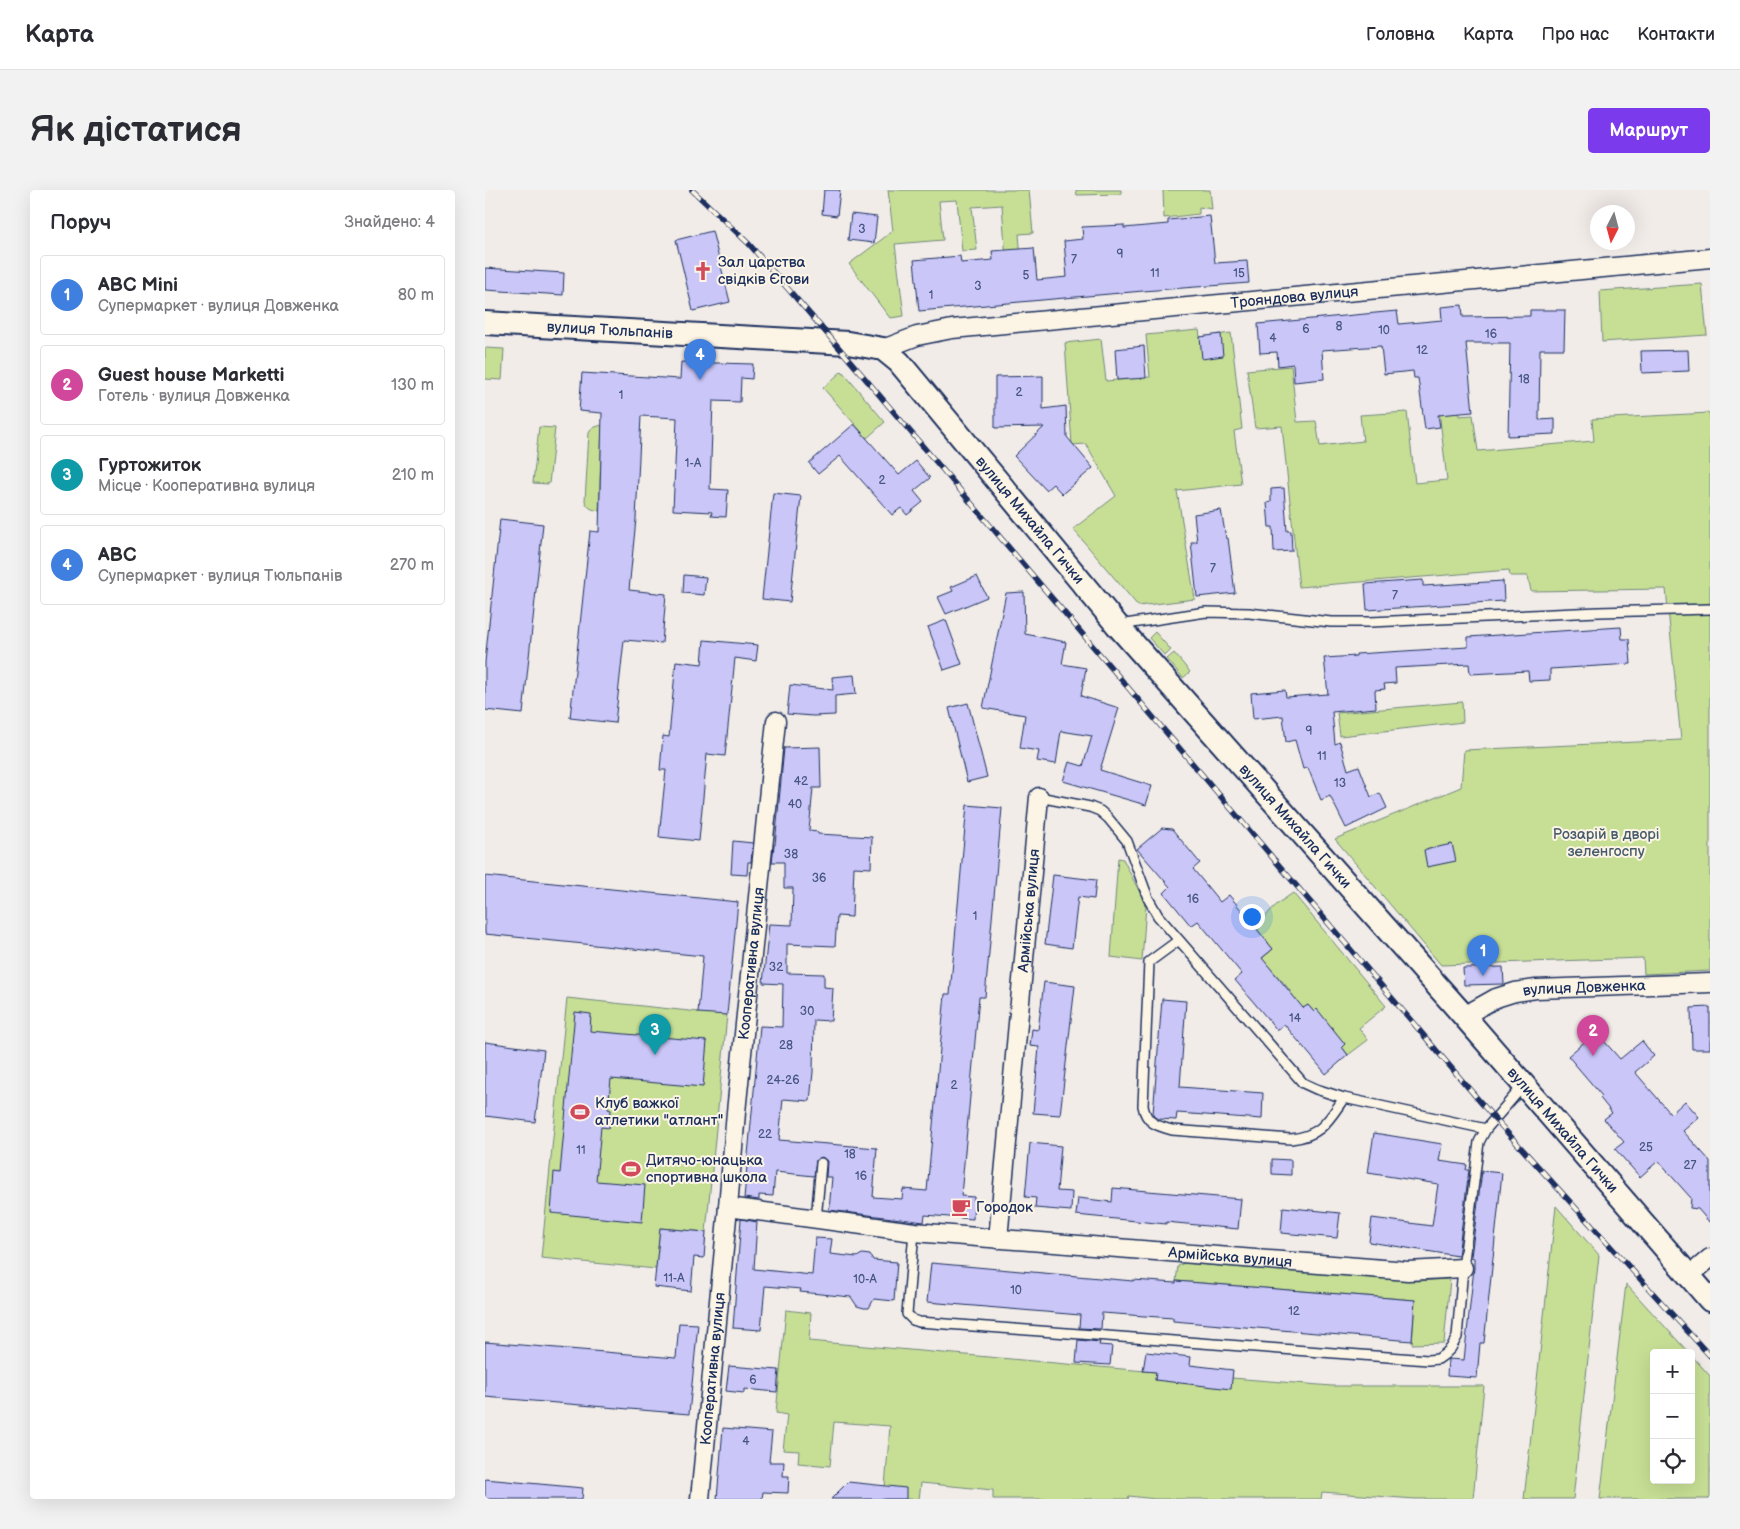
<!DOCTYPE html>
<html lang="uk">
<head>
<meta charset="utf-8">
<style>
  body { margin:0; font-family:"Balsamiq Sans",sans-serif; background:#f2f2f3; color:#2b2b33 }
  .controls { position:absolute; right:15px; bottom:15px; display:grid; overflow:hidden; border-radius:5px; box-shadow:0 5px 20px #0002 }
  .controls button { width:45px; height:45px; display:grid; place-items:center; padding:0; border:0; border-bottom:1px solid #e1e1e2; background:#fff; color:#2b2b33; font:25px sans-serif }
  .compass { position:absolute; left:1105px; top:15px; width:45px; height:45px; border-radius:50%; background:#fff; box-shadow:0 5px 20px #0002; rotate:186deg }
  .you { position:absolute; left:766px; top:726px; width:18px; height:18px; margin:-12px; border:4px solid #fff; border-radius:50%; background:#1a73e8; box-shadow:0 0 0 8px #1a73e833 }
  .badge { display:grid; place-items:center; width:32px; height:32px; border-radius:50%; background:#7c3aed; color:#fff; font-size:16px; font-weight:700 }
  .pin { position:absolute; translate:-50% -41px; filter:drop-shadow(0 1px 2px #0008) }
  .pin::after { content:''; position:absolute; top:26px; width:18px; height:15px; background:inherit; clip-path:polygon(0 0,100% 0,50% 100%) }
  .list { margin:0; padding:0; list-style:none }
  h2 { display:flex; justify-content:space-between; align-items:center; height:65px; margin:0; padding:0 20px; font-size:21px }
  h2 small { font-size:16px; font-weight:400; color:#7c7c81 }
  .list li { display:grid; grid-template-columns:32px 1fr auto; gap:15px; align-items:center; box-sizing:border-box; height:80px; margin:0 10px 10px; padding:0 10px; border:1px solid #e1e1e2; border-radius:5px }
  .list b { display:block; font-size:19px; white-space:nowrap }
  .list p { margin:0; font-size:16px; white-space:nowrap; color:#7c7c81 }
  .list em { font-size:16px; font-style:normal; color:#7c7c81 }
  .icon { flex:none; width:28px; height:28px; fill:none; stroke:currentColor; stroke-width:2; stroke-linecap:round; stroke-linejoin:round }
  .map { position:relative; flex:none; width:1225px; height:1309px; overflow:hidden; border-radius:5px }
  header { display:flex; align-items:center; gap:30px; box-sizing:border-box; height:70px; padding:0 25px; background:#fff; border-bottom:1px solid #e1e1e2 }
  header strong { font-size:24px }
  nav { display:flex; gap:28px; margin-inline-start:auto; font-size:18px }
  .intro { display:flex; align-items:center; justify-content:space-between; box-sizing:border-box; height:120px; padding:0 30px }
  h1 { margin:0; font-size:35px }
  .button { padding:12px 22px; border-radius:5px; background:#7c3aed; color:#fff; font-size:18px; font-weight:700 }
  main { display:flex; gap:30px; padding:0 30px }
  aside { flex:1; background:#fff; border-radius:5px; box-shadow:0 5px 20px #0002 }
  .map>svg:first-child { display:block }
  .green { fill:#c7df95; stroke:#71877a }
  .building { fill:#cac6f8; stroke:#1b2f5e }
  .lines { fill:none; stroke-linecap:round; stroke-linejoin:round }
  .service-casing { stroke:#1b2f5e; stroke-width:12 }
  .minor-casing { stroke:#1b2f5e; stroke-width:21 }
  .tertiary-casing { stroke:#1b2f5e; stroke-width:26 }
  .service { stroke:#fcf5e5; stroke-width:9 }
  .minor { stroke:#fcf5e5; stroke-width:18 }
  .tertiary { stroke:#fcf5e5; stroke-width:22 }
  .rail-casing { stroke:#1b2f5e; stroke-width:5.5 }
  .rail { stroke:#fcf5e5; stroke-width:4; stroke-dasharray:11; stroke-linecap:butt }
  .labels { text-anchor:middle; stroke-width:4; stroke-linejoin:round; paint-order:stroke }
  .number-label { font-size:12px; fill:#475584 }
  .poi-label { font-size:15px; fill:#1b2f5e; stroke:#fcf5e5; text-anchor:start }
  .street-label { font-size:15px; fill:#1b2f5e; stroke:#fcf5e5 }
  .park-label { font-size:15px; fill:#465b6c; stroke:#fcf5e5 }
</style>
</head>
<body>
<header>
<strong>Карта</strong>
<nav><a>Головна</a><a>Карта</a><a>Про нас</a><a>Контакти</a></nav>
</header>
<div class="intro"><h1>Як дістатися</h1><a class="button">Маршрут</a></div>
<main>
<aside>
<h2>Поруч<small>Знайдено: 4</small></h2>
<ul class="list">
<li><span class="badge" style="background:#3f7fe0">1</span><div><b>ABC Mini</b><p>Супермаркет · вулиця Довженка</p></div><em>80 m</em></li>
<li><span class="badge" style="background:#d1479c">2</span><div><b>Guest house Marketti</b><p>Готель · вулиця Довженка</p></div><em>130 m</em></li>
<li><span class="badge" style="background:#0f9aa8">3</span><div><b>Гуртожиток</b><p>Місце · Кооперативна вулиця</p></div><em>210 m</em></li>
<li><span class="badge" style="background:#3f7fe0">4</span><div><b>ABC</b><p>Супермаркет · вулиця Тюльпанів</p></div><em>270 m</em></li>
</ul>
</aside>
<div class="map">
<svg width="1225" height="1309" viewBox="0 0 1225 1309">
  <rect width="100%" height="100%" fill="#f2ece9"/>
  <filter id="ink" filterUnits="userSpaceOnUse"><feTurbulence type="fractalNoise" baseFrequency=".02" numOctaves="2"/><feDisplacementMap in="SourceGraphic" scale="10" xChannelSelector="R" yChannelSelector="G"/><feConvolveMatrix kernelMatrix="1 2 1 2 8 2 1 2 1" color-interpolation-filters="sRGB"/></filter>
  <g filter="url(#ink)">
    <!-- green -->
    <path class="green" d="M403 0H544L548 43 534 44 536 68 521 70 517 15 487 17 492 60 477 61 472 10 454 11 458 50 410 54 419 126 405 128 364 74 408 41Z
      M591 0H636V4L592 5Z
      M678 0H725L727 19 714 17V24L679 28Z
      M1217 94 1222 145 1117 152 1115 101Z
      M714 140 715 147 746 143 757 239 749 241 756 294 692 301 710 409 653 416 588 339 631 306 601 254 587 255 580 153 616 149 621 191 665 187 661 145Z
      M0 158 19 159 17 190 0 189Z
      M806 176 812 232 831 231 835 256 878 251 875 225 922 222 930 293 962 290 954 220 973 218 974 226 988 225 993 261 1109 251 1107 229 1225 223V781L1159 784 1158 768 956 775 850 649 976 597 979 560 1196 550 1181 399 1046 401 1043 386H1025L1024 380 814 397 797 236 770 238 762 180Z
      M357 181 400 232 382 248 338 198Z
      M117 235 114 321C107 319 103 319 100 311L104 243 107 238Z
      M54 237 70 238 64 294 48 293Z
      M670 442 686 460 680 466 664 448Z
      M689 463 705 482 698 488 682 469Z
      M977 512 978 532 855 546 852 523Z
      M633 668 638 669 661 715 657 771 626 767Z
      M808 703 901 816 874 838 883 850 863 865 857 857 860 854 832 820 829 822 823 815 815 821C809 802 791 781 774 771L788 759 773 740C783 720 789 716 808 703Z
      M82 808 242 825 221 1042 175 1038 171 1079 56 1068Z
      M1071 1016 1114 1065 1088 1309H1039Z
      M699 1073 932 1091 965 1089 959 1153 927 1154 930 1110 691 1091 693 1076Z
      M1141 1094 1204 1163H1169V1290H1206V1165L1225 1186V1309H1115Z
      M301 1120 326 1123 324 1151 671 1182 670 1190 747 1188 847 1196H999L988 1309H930L837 1302 836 1309H670L644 1306 643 1309H508V1300L436 1293 434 1309H399L405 1236 349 1232 345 1276 313 1273 314 1261 298 1260 302 1225 291 1223Z"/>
    <!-- building -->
    <path class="building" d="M339 0H355L352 26 337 24Z
      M366 24 392 27 389 53 363 50Z
      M725 26 730 73 762 71 764 93 658 101 434 121 429 70 475 66 476 73 508 70 507 61 549 58 552 90 582 87 579 51 598 49 597 37 639 35V38L683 34V30Z
      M227 41 245 112 208 121 191 50Z
      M0 78 79 83 78 105 0 100Z
      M977 115 978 127 1045 126V120H1080L1079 159H1055L1054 230 1070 229V244L1023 246 1025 153H981L988 222 953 225 955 237 940 239 933 188H929L928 181 899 184 896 156 837 160 839 189 809 192 808 174 793 176 792 162 775 163 773 134 912 121 914 134 957 130 956 117Z
      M736 144 738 166 717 169 715 147Z
      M659 156 661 188 632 190 630 159Z
      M1203 160 1204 181 1157 183 1156 161Z
      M196 172 268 174 267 189 256 188 255 212 228 211 225 299 243 300 241 327 226 326 227 322 188 320 192 228 156 226 151 329 144 400 181 404 177 453 139 450 130 533 85 528 105 341 114 342 117 223 94 221 97 183 195 189Z
      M558 186V219L581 216 582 247 608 278 577 304 568 294 561 300 529 266 559 237 510 238V187Z
      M369 234 414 285 431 271 445 288 429 301 438 312 422 325 416 318 407 325 355 266 333 284 324 273Z
      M799 298 802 341H806L807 361 789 362 788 337H784L782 313 786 312V299Z
      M288 303 316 306 305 412 277 409Z
      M736 320 741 348H743L750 403 712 407 706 352H712L709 324Z
      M15 329 58 334 38 524 0 520V472Z
      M199 385 221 387 219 405 198 403Z
      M492 386 502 407 461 424 453 407 468 401 466 397Z
      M938 390V396L1018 391 1019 411 882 420 880 394Z
      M539 402 540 444 581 452 577 474 601 478 596 506 634 518 615 580 667 596 661 615 578 591 584 572 598 576 607 546 576 541 571 574 552 571 554 561 535 558 540 525 498 518 521 403Z
      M461 430 477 474 459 480 443 437Z
      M1136 437 1137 449H1144L1146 474 1065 479V490L1044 491 1043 481 985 484 984 474 910 478 911 493 899 494 900 499 890 500 891 518 847 522 850 554 855 552 863 580 874 576 886 607 895 603 902 618 861 638 845 606 836 610 823 578 818 579 810 550 801 552 798 526 768 529 766 503 800 500 801 507 843 504 839 468 871 466V464L983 457V447Z
      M219 450 273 455 271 471 250 468 240 566 222 564 214 651 174 647 181 580H175L178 546 184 547 191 471 217 474Z
      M369 485 371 504 350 506V525L328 526 302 524 305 495 348 500 347 487Z
      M483 513 502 587 482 592 464 518Z
      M335 557 336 598H328L324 641 333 642V644L387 647 386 678 369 677 367 727 352 726 350 756 302 754V783L339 784V797L348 798 346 831 329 830 328 882 325 911 298 909 294 950 392 958 388 1007 417 1009 418 999 442 1001 460 804H465L482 615 517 618 500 807H494L476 1006 489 1007 488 1029 440 1025 439 1032 344 1020 347 987H341L342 971 337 967 331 970 329 986 290 982 288 1006 274 1005V1010L259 1008 275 836 297 837 298 794 278 793 284 734 307 735 308 698H299V672H287L289 655H290L299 558Z
      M677 638 687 639 715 673 708 679 735 712 744 705 788 759 777 768 818 818 823 815 829 822 832 819 860 854 857 857 863 865 841 884 799 834 792 840 750 790 757 784 713 731 706 736 679 703 685 697 652 659Z
      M248 651 268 653 266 672H263L262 685 246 684Z
      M967 654 971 671 942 677 939 660Z
      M568 685 611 690 609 709 593 707 587 758 560 754Z
      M0 686 253 712 242 825 213 823 218 766 0 744Z
      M1018 777 1019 794 979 795 978 778Z
      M559 792 590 796 575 925 548 923 554 857 545 856 547 839 553 840Z
      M677 809 701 811 695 897 778 903 777 929 692 923 691 930 674 929 669 926 668 924Z
      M1225 817V859H1207L1206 818Z
      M90 822 106 824 105 841 222 851 218 897 126 889 123 919 126 920 124 938 116 937 111 991 160 995 157 1032 66 1023 69 982 75 983Z
      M1111 842 1135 869 1157 851 1169 866 1150 882 1186 924 1200 911 1214 927 1198 941 1225 971V1033L1213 1019 1205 1018 1206 1008 1173 971 1155 987 1130 959 1139 952 1119 929 1127 923 1115 908 1117 906 1083 866Z
      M0 852 59 860 50 932 0 926Z
      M889 943 957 954 954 971 982 975 981 980H984L973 1066 884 1052 887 1028 947 1036 953 994 883 983Z
      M545 953 576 956 572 1001 587 1002 586 1021 550 1018 551 1008 540 1007Z
      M787 969 806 970V985L787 984Z
      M997 981 1017 983 999 1153H995L992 1188 962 1186 963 1169 979 1170 989 1078V1068L986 1067Z
      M628 998 756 1009 753 1039 681 1032V1034L591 1025 593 1008 627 1012Z
      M798 1017 855 1023 852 1048 796 1043Z
      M256 1029 272 1032 269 1079 327 1085 330 1048 347 1049 345 1064 372 1067 377 1064 385 1065 388 1070 412 1072 409 1111 389 1109 384 1118H379L372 1116 366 1107 315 1102 316 1099 280 1096 276 1140 248 1138Z
      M175 1038 221 1042 219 1068 209 1067 206 1101 169 1097Z
      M446 1073 648 1091V1090L691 1093V1091L930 1110 927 1151 688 1131V1128L617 1123 616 1139 594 1138 595 1125 442 1112Z
      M194 1133 213 1134 204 1224 0 1207V1152L191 1168Z
      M593 1150 615 1152 614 1155 627 1156 625 1175 591 1173Z
      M661 1162 706 1167 705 1175 748 1180 746 1199 670 1190 671 1182 658 1181Z
      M244 1176 294 1180 292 1202 259 1199V1203L241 1201Z
      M238 1238 287 1242 284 1272H299L298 1286H304L303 1303 278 1302 277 1309H232Z
      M0 1289 98 1298 97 1309H0Z
      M363 1292 421 1298V1309H346Z"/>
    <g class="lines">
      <!-- service casing -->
      <g class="service-casing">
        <path id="service" d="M634 435 721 422 764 423 846 432H885L1114 422 1225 419
          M554 607 605 617 615 621 623 628 642 651 663 708 673 726 694 750
          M859 908C843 931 836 946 806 949L687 940C672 936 661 933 658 916L664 772 694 750 818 893 831 899 859 908 1001 939
          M331 1030 336 973
          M429 1042 422 1124 428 1130 434 1132 943 1170 953 1169 960 1164 966 1158 972 1147 978 1078 994 952 1001 939 1038 896"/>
      </g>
      <!-- minor casing -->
      <g class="minor-casing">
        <g id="minor">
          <path id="s1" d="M398 159 432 146 467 139 1225 68"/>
          <path id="s2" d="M979 826 1011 808 1030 802 1051 799 1225 793"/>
          <path id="s3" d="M243 1017 429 1042 923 1081 978 1078"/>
          <path id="s4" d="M513 1049 554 607"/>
          <path d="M1204 1086 1225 1068"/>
          <path id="s5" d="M215 1309 243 1017 251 922 291 531"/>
        </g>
      </g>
      <!-- tertiary casing -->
      <g class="tertiary-casing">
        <g id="tertiary">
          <path id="s6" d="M0 133 363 153 398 159 414 172 632 435 979 826 1225 1110"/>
        </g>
      </g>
      <!-- service -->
      <use href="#service" class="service"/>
      <!-- minor -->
      <use href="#minor" class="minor"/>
      <!-- tertiary -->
      <use href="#tertiary" class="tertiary"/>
      <!-- rail casing -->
      <g class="rail-casing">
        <path id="rail" d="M207 0 264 54 350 153 1009 928 1225 1166"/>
      </g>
      <!-- rail -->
      <use href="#rail" class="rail"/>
    </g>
  </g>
  <!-- icons -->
  <defs>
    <g id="church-bare" transform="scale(1.5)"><path d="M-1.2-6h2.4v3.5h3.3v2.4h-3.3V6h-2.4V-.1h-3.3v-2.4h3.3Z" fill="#d1495b" stroke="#fcf5e5" stroke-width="2.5" paint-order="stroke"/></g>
    <g id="stadium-bare" transform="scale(1.5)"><path d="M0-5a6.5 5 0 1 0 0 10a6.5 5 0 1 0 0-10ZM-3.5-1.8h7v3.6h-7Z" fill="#d1495b" stroke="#fcf5e5" stroke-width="2.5" paint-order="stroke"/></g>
    <g id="cafe-bare" transform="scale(1.5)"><path d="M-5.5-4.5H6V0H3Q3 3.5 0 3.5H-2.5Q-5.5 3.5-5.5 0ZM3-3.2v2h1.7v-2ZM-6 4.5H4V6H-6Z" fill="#d1495b" stroke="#fcf5e5" stroke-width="2.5" paint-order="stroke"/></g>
  </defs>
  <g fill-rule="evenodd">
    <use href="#church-bare" x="218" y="81"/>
    <use href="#stadium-bare" x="95" y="922"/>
    <use href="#stadium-bare" x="146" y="979"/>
    <use href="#cafe-bare" x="476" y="1017"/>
  </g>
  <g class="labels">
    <!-- number labels -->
    <g class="number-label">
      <text x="377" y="43">3</text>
      <text x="635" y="68">9</text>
      <text x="589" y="73">7</text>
      <text x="670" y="87">11</text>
      <text x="754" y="87">15</text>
      <text x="541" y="89">5</text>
      <text x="493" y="100">3</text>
      <text x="446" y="109">1</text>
      <text x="854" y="140">8</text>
      <text x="821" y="143">6</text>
      <text x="899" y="144">10</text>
      <text x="1006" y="148">16</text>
      <text x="788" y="152">4</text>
      <text x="937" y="164">12</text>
      <text x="1039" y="193">18</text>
      <text x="534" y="206">2</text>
      <text x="136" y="209">1</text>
      <text x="208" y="277">1-А</text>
      <text x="397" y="294">2</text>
      <text x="728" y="382">7</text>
      <text x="910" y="409">7</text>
      <text x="824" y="545">9</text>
      <text x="837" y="570">11</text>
      <text x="316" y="595">42</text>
      <text x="855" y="597">13</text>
      <text x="310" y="618">40</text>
      <text x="306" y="668">38</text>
      <text x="334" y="692">36</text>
      <text x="708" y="713">16</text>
      <text x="490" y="730">1</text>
      <text x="291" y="781">32</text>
      <text x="322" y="825">30</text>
      <text x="810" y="832">14</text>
      <text x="301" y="859">28</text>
      <text x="298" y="894">24-26</text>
      <text x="469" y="899">2</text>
      <text x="280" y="948">22</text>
      <text x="1161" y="961">25</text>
      <text x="96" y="964">11</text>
      <text x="365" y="968">18</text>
      <text x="1205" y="979">27</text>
      <text x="376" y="990">16</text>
      <text x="189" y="1092">11-А</text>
      <text x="380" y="1093">10-А</text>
      <text x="531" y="1104">10</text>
      <text x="809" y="1125">12</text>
      <text x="268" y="1194">6</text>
      <text x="261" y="1255">4</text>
    </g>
    <!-- poi labels -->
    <g class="poi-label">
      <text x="233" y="77">Зал царства<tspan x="233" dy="17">свідків Єгови</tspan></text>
      <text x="110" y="918">Клуб важкої<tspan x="110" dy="17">атлетики "атлант"</tspan></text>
      <text x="161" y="975">Дитячо-юнацька<tspan x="161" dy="17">спортивна школа</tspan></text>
      <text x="491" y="1022">Городок</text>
    </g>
    <!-- street labels -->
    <g class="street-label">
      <text dy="5" stroke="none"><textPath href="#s1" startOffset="416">Трояндова вулиця</textPath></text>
      <text dy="5" stroke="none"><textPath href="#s6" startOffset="125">вулиця Тюльпанів</textPath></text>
      <text dy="5" stroke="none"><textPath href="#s6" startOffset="625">вулиця Михайла Гички</textPath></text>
      <text dy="5" stroke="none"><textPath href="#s6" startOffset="1030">вулиця Михайла Гички</textPath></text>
      <text dy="5" stroke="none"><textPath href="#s4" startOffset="330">Армійська вулиця</textPath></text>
      <text dy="5" stroke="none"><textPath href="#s5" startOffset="538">Кооперативна вулиця</textPath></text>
      <text dy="5" stroke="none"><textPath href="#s2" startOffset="126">вулиця Довженка</textPath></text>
      <text dy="5" stroke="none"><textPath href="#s6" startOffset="1435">вулиця Михайла Гички</textPath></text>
      <text dy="5" stroke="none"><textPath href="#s3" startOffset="505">Армійська вулиця</textPath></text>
      <text dy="5" stroke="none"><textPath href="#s5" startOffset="131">Кооперативна вулиця</textPath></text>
    </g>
    <!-- park labels -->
    <g class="park-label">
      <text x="1121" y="649">Розарій в дворі<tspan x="1121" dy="17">зеленгоспу</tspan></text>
    </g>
  </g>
</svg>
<div class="controls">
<button>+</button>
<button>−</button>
<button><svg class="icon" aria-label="locate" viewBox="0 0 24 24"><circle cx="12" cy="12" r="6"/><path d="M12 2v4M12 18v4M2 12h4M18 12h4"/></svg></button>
</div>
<svg class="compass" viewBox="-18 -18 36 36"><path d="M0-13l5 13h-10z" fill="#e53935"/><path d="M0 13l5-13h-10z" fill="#7c7c81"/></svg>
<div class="you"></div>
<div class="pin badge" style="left:998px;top:786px;background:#3f7fe0">1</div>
<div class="pin badge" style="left:1108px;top:866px;background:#d1479c">2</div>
<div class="pin badge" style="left:170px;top:865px;background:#0f9aa8">3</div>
<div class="pin badge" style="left:215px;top:190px;background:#3f7fe0">4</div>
</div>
</main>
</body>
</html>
